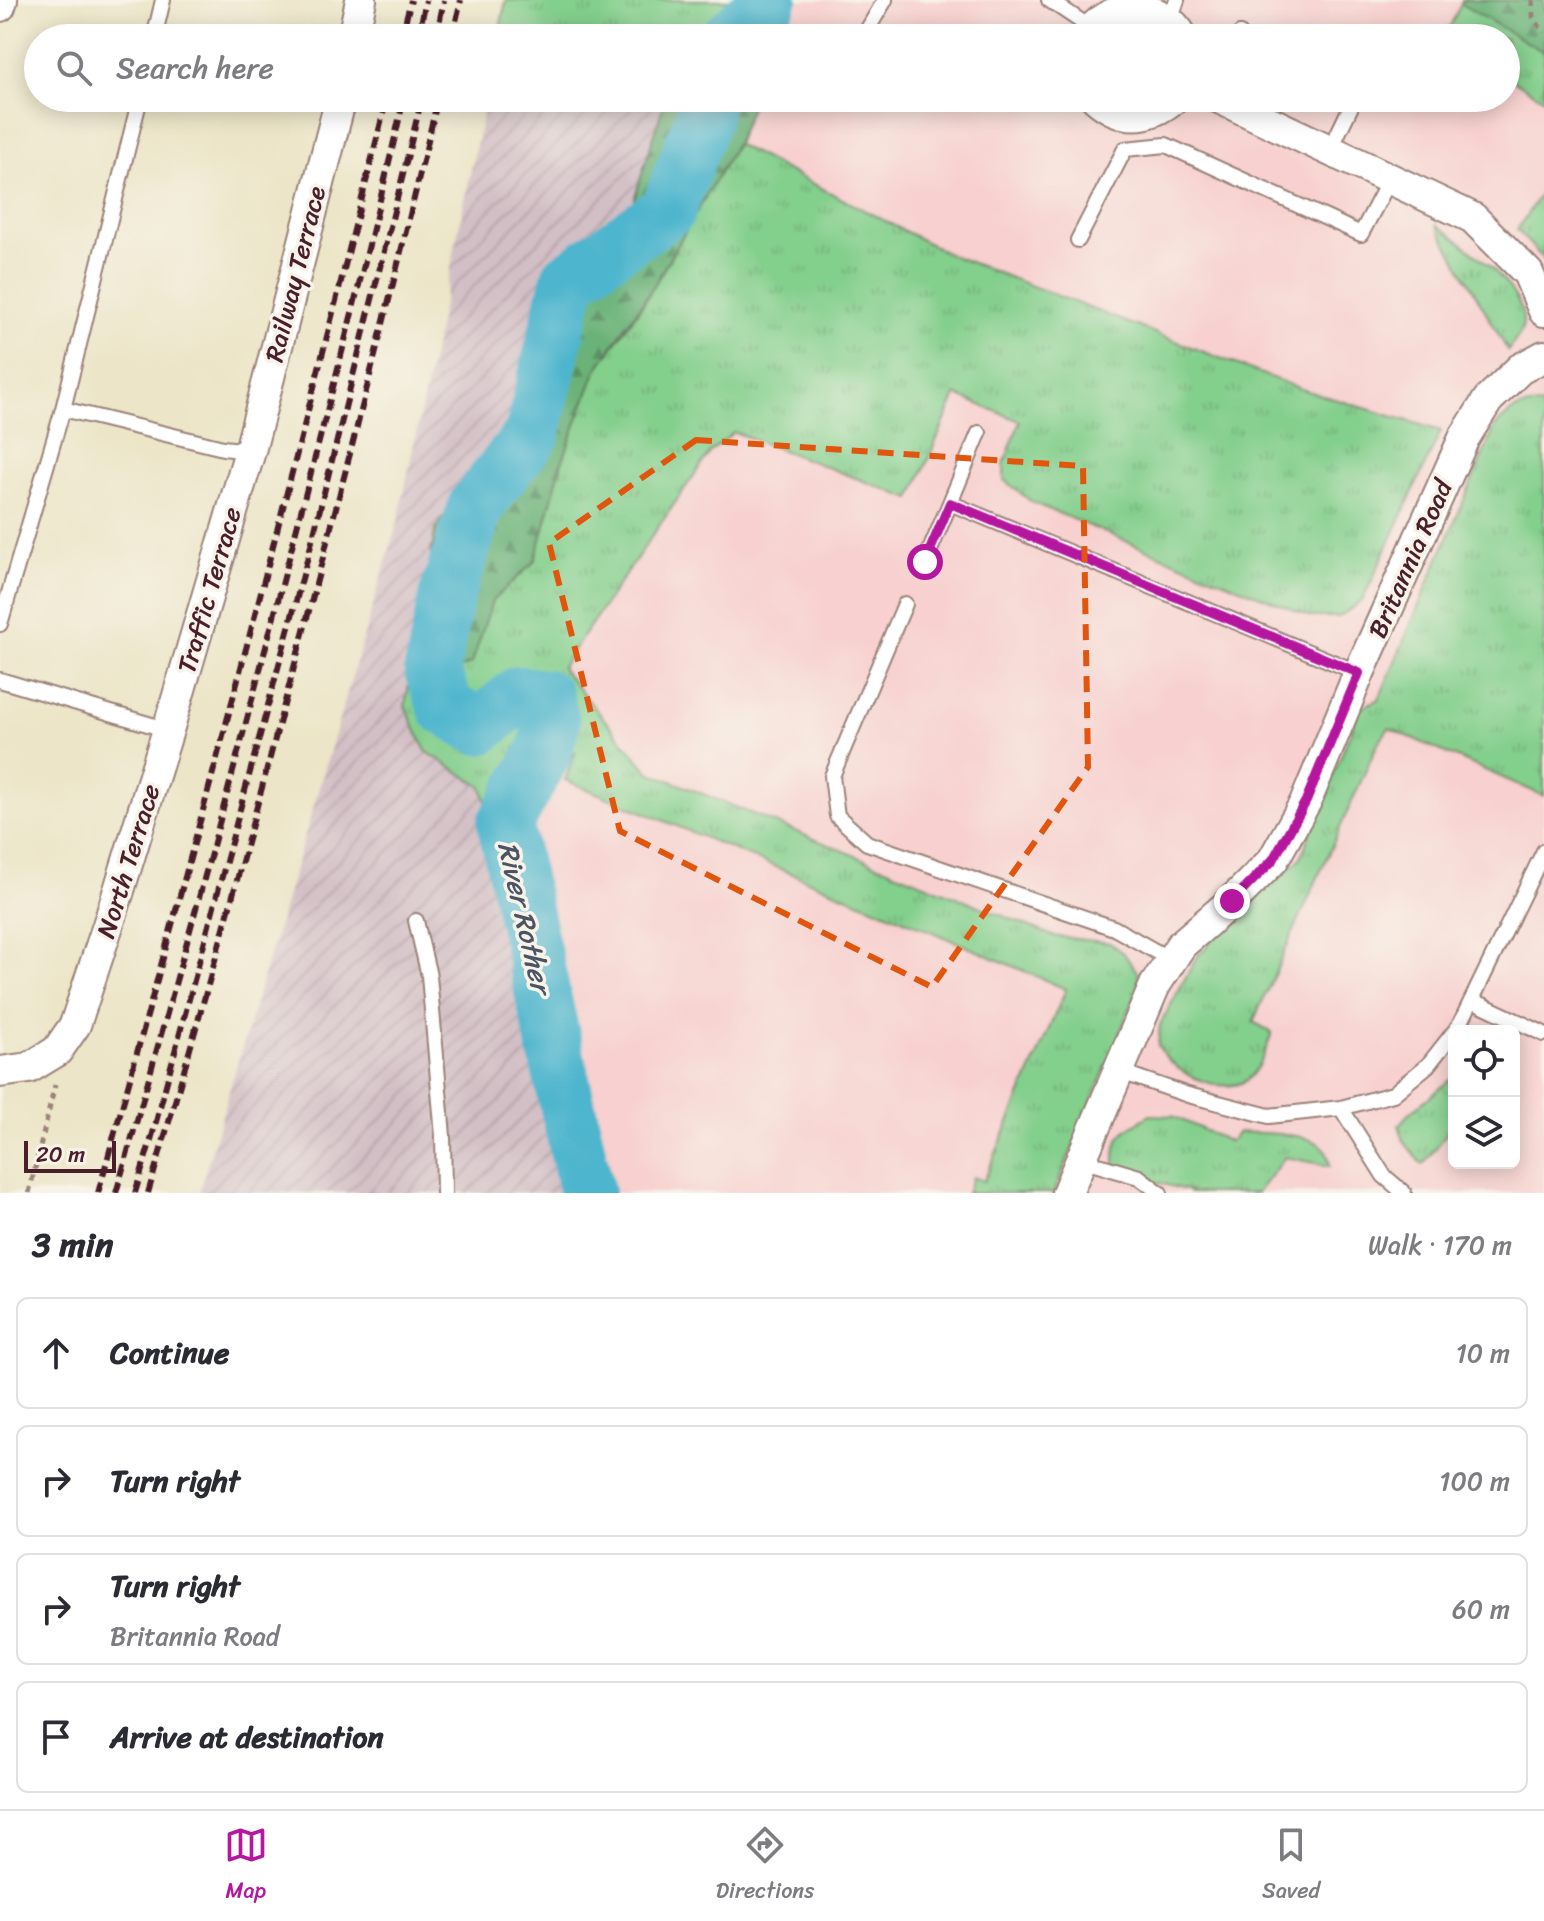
<!DOCTYPE html>
<html lang="en">
<head>
<meta charset="utf-8">
<style>
  body { margin:0; font-family:Sriracha,sans-serif; background:#f2f2f3; color:#2b2b33 }
  .controls { position:absolute; right:24px; bottom:24px; display:grid; overflow:hidden; border-radius:12px; box-shadow:0 4px 20px #0003 }
  .controls button { width:72px; height:72px; display:grid; place-items:center; padding:0; border:0; border-bottom:2px solid #e1e1e2; background:#fff; color:#2b2b33; font:40px sans-serif }
  .scale { position:absolute; left:24px; bottom:20px; width:92px; box-sizing:border-box; padding-left:8px; border:4px solid #4a1f2b; border-top:0; font-size:22px; line-height:28px; white-space:nowrap; color:#4a1f2b; -webkit-text-stroke:6px #f7f3e8; paint-order:stroke }
  .stop { position:absolute; width:24px; height:24px; margin:-18px; border:6px solid #b5179e; border-radius:50%; background:#fff }
  .stop.end { background:#b5179e; border-color:#fff; box-shadow:0 2px 8px #0008 }
  .list { margin:0; padding:0; list-style:none }
  h2 { display:flex; justify-content:space-between; align-items:center; height:104px; margin:0; padding:0 32px; font-size:34px }
  h2 small { font-size:26px; font-weight:400; color:#7c7c81 }
  .list li { display:grid; grid-template-columns:52px 1fr auto; gap:24px; align-items:center; box-sizing:border-box; height:112px; margin:0 16px 16px; padding:0 16px; border:2px solid #e1e1e2; border-radius:12px }
  .list b { display:block; font-size:30px; white-space:nowrap }
  .list p { margin:0; font-size:26px; white-space:nowrap; color:#7c7c81 }
  .list em { font-size:26px; font-style:normal; color:#7c7c81 }
  .icon { flex:none; width:44px; height:44px; fill:none; stroke:currentColor; stroke-width:2; stroke-linecap:round; stroke-linejoin:round }
  .map { position:relative; flex:none; width:1544px; height:1193px; overflow:hidden }
  .search { position:absolute; background:#fff; box-shadow:0 4px 20px #0003; left:24px; right:24px; top:24px; height:88px; display:flex; align-items:center; gap:20px; box-sizing:border-box; padding:0 28px; border-radius:44px; color:#7c7c81; font-size:30px }
  .sheet { height:616px; background:#fff }
  nav { display:flex; justify-content:space-around; align-items:center; box-sizing:border-box; height:112px; border-top:2px solid #e1e1e2; background:#fff; font-size:22px; color:#7c7c81 }
  nav a { display:grid; justify-items:center; gap:4px }
  nav .on { color:#b5179e }
  .map>svg:first-child { display:block }
  .built { fill:#f7d0cf; fill-rule:evenodd }
  .industrial { fill:url(#industrial-furrows) }
  .grass { fill:url(#grass-tufts); stroke:#66775c; stroke-width:2 }
  .forest { fill:url(#forest-firs); stroke:#5a6852; stroke-width:2 }
  .lines { fill:none; stroke-linecap:round; stroke-linejoin:round }
  .river { stroke:#4eb5cd; stroke-width:56 }
  .service-casing { stroke:#9b8279; stroke-width:18 }
  .minor-casing { stroke:#9b8279; stroke-width:34 }
  .path { stroke:#9b8279; stroke-width:5; stroke-dasharray:6 6; stroke-linecap:butt }
  .service { stroke:#fff; stroke-width:14 }
  .minor { stroke:#fff; stroke-width:30 }
  .rail { stroke:#4a1f2b; stroke-width:6; stroke-dasharray:12 6; stroke-linecap:butt }
  .route { stroke:#b5179e; stroke-width:10 }
  .marked { fill:none; stroke:#e0560e; stroke-width:6; stroke-dasharray:16 10; stroke-linejoin:round }
  .labels { text-anchor:middle; stroke-width:7; stroke-linejoin:round; paint-order:stroke }
  .street-label { font-size:26px; fill:#4a1f2b; stroke:#f7f3e8 }
  .water-label { font-size:28px; font-style:italic; fill:#4b5464; stroke:#f7f3e8 }
</style>
</head>
<body>
<div class="map">
<svg width="1544" height="1193" viewBox="0 0 1544 1193">
  <defs>
    <pattern id="industrial-furrows" width="10" height="10" patternUnits="userSpaceOnUse" patternTransform="scale(2)"><rect width="10" height="10" fill="#d2bec5"/><path d="M-1 1l2-2M0 10L10 0M9 11l2-2" fill="none" stroke="#b6a3a9"/></pattern>
    <pattern id="grass-tufts" width="24" height="20" patternUnits="userSpaceOnUse" patternTransform="scale(2)"><rect width="24" height="20" fill="#83cf8c"/><path d="M3 7l-1-3M5 7V3M7 7l1-3M15 17l-1-3M17 17v-4M19 17l1-3" fill="none" stroke="#73b179"/></pattern>
    <pattern id="forest-firs" width="22" height="20" patternUnits="userSpaceOnUse" patternTransform="scale(2)"><rect width="22" height="20" fill="#6ab278"/><path d="M5 1l3.5 6h-7zM16 11l3.5 6h-7z" fill="#599063"/></pattern>
  </defs>
  <rect width="100%" height="100%" fill="#f7f3e8"/>
  <filter id="ink" filterUnits="userSpaceOnUse"><feTurbulence type="fractalNoise" baseFrequency=".0125" numOctaves="2"/><feDisplacementMap in="SourceGraphic" scale="16" xChannelSelector="R" yChannelSelector="G"/><feConvolveMatrix kernelMatrix="1 2 1 2 8 2 1 2 1" color-interpolation-filters="sRGB"/></filter>
  <filter id="wash" filterUnits="userSpaceOnUse"><feTurbulence type="fractalNoise" baseFrequency=".006" numOctaves="4" result="noise"/><feDisplacementMap in="SourceGraphic" scale="32" xChannelSelector="R" yChannelSelector="G"/><feGaussianBlur stdDeviation="1.8" result="paint"/><feColorMatrix in="noise" values="0 0 0 0 0 0 0 0 0 0 0 0 0 0 0 0 0 1.4 0 .05"/><feComposite in="paint" operator="in"/></filter>
  <g filter="url(#wash)">
    <rect width="100%" height="100%" fill="#ece5c7"/>
    <!-- built -->
    <path class="built" d="M797 0H1462L1461 5 1544 52V1193H604L533 910 526 828 578 746 560 668 710 452 950 255 736 144 755 98H1506V38H781ZM1454 1031H1514V1163H1454Z"/>
    <!-- industrial -->
    <path class="industrial" d="M486 98H650L664 103 627 223 589 245 553 278 514 432 479 462 426 751 483 787 575 1193H199L398 521Z"/>
    <!-- grass -->
    <path class="grass" d="M506 0H739L692 38H498Z
      M1461 4 1544 52V99L1506 76V38H1444Z
      M736 144 951 255 1301 389 1441 431 1362 601 1339 617H1311L1033 503 1004 480V464L1020 421 956 395 911 499 734 432 710 452 561 668 649 772 1053 936 1110 943 1124 954 1138 973V989L1054 1193H967L973 1177 984 1181 1066 989 926 929 565 780 576 751 526 828 488 809 482 787 426 751 405 706 416 644 449 673 472 663 492 601 535 561 561 465 596 371 644 303Z
      M1544 188V260L1517 230Z
      M1436 224C1462 243 1532 290 1522 329 1520 336 1512 344 1508 351Z
      M1544 405V796L1389 728 1378 743 1253 1022 1272 1032C1268 1046 1257 1074 1245 1081 1222 1093 1187 1078 1170 1061 1165 1057 1162 1051 1158 1046L1160 1025 1196 958 1225 926 1300 859 1360 708 1379 699 1495 427C1512 408 1519 406 1544 405Z
      M1454 1077V1124L1423 1165 1404 1142 1399 1125 1408 1114Z
      M1150 1115 1173 1116 1230 1142 1238 1132C1260 1134 1309 1131 1324 1148 1328 1153 1329 1159 1330 1166L1285 1157 1257 1193H1189V1191L1126 1174 1115 1164C1114 1131 1125 1131 1150 1115Z"/>
    <!-- forest -->
    <path class="forest" d="M739 0H797L781 38H692Z
      M1462 0H1544V52L1461 4Z
      M671 98H755L736 144 654 285 596 371 561 465 535 561 492 601 472 663 449 673 416 644 435 531 479 462 514 432 553 278 589 245 627 222 664 103H669Z"/>
    <g class="lines">
      <!-- river -->
      <path class="river" d="M728 38 769 0
        M587 1193 505 824 545 751 552 722 545 697 519 694 480 727 446 708 432 670 447 594 477 504 532 435 569 279 668 210 702 120 707 98"/>
    </g>
  </g>
  <g filter="url(#ink)">
    <g class="lines">
      <!-- service casing -->
      <g class="service-casing">
        <path id="service" d="M1049 0 1091 28
          M1170 21 1177 0
          M866 32 885 0
          M154 38 163 0
          M1239 38 1240 34
          M1330 150 1355 98
          M1078 240 1125 149 1166 145 1361 234 1390 179
          M63 409 223 448 250 451
          M979 433 950 503 1359 673
          M925 562 950 503
          M905 604 832 776 837 816 867 843 1114 928 1171 960
          M0 624 63 409 140 98
          M0 680 168 730
          M416 921 429 976 443 1136 444 1193
          M1472 1000 1544 1034
          M1455 1031 1461 1022 1544 851
          M1118 1071 1188 1095 1269 1116 1341 1108 1393 1094 1428 1065 1454 1032
          M1341 1108 1384 1176 1404 1193
          M1081 1160 1139 1177 1160 1193"/>
      </g>
      <!-- minor casing -->
      <g class="minor-casing">
        <path id="minor" d="M0 6 2 0
          M353 38 361 0
          M1086 38C1108 0 1162 0 1183 38
          M1096 98C1121 120 1148 120 1174 98
          M1219 98 1473 218 1528 273 1544 311
          M0 1072 29 1068 57 1051 75 1025 112 913 168 730 250 451 341 98
          M1067 1193 1155 985 1181 945 1232 901 1273 860 1306 801 1359 673 1464 438 1488 400 1520 369 1544 356"/>
      </g>
      <!-- path -->
      <path class="path" d="M1533 0V17L1544 33
        M29 1193 55 1085"/>
      <!-- service -->
      <use href="#service" class="service"/>
      <!-- minor -->
      <use href="#minor" class="minor"/>
      <!-- rail -->
      <path class="rail" d="M401 38 411 0
        M418 38 426 0
        M436 38 444 0
        M452 38 461 0
        M98 1193C200 829 296 464 387 98
        M116 1193C181 968 242 742 300 515 336 376 372 238 404 98
        M135 1193 153 1133 310 549 422 98
        M148 1193C195 1036 238 878 280 720 335 514 389 306 438 98"/>
    </g>
  </g>
  <g class="lines" filter="url(#ink)">
    <!-- route -->
    <path class="route" d="M925 562 950 503 1359 673 1306 801 1273 860 1232 901"/>
  </g>
  <!-- marked area -->
  <path class="marked" d="M696 440 1083 466 1088 767 932 987 620 831 549 543Z"/>
  <g class="labels">
    <!-- street labels -->
    <g class="street-label">
      <text transform="translate(295 274) rotate(-76)" y="9">Railway Terrace</text>
      <text transform="translate(1410 559) rotate(-66)" y="9">Britannia Road</text>
      <text transform="translate(209 590) rotate(-74)" y="9">Traffic Terrace</text>
      <text transform="translate(128 861) rotate(-73)" y="9">North Terrace</text>
    </g>
    <!-- water labels -->
    <g class="water-label">
      <text transform="translate(525 917) rotate(77)" y="10">River Rother</text>
    </g>
  </g>
</svg>
<div class="controls">
<button><svg class="icon" aria-label="locate" viewBox="0 0 24 24"><circle cx="12" cy="12" r="6"/><path d="M12 2v4M12 18v4M2 12h4M18 12h4"/></svg></button>
<button><svg class="icon" aria-label="layers" viewBox="0 0 24 24"><path d="M12 4l9 5-9 5-9-5zM3 14l9 5 9-5"/></svg></button>
</div>
<div class="scale">20 m</div>
<div class="stop" style="left:925px;top:562px"></div>
<div class="stop end" style="left:1232px;top:901px"></div>
<div class="search"><svg class="icon" aria-label="search" viewBox="0 0 24 24"><circle cx="10" cy="10" r="6"/><path d="M15 15l6 6"/></svg>Search here</div>
</div>
<section class="sheet">
<h2>3 min<small>Walk · 170 m</small></h2>
<ul class="list">
<li><svg class="icon" aria-label="ahead" viewBox="0 0 24 24"><path d="M12 20V5M6 11l6-6 6 6"/></svg><div><b>Continue</b></div><em>10 m</em></li>
<li><svg class="icon" aria-label="right" viewBox="0 0 24 24"><path d="M7 20v-9h11M14 6l5 5-5 5"/></svg><div><b>Turn right</b></div><em>100 m</em></li>
<li><svg class="icon" aria-label="right" viewBox="0 0 24 24"><path d="M7 20v-9h11M14 6l5 5-5 5"/></svg><div><b>Turn right</b><p>Britannia Road</p></div><em>60 m</em></li>
<li><svg class="icon" aria-label="arrive" viewBox="0 0 24 24"><path d="M6 21V4h12l-3 4 3 4H6"/></svg><div><b>Arrive at destination</b></div></li>
</ul>
</section>
<nav>
<a class="on"><svg class="icon" aria-label="map" viewBox="0 0 24 24"><path d="M3 6l6-2 6 2 6-2v14l-6 2-6-2-6 2zM9 4v14M15 6v14"/></svg>Map</a>
<a><svg class="icon" aria-label="directions" viewBox="0 0 24 24"><path d="M12 3l9 9-9 9-9-9zM9 14v-3h6M13 9l2 2-2 2"/></svg>Directions</a>
<a><svg class="icon" aria-label="saved" viewBox="0 0 24 24"><path d="M7 4h10v16l-5-4-5 4z"/></svg>Saved</a>
</nav>
</body>
</html>
